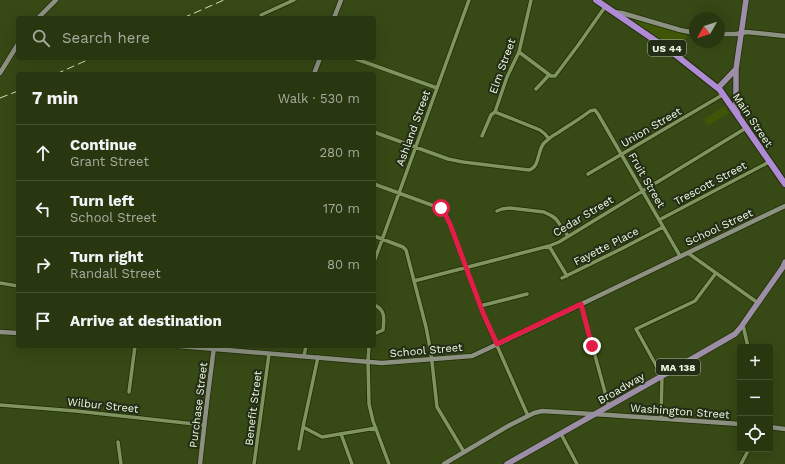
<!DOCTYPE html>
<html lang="en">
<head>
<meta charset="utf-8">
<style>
  body { margin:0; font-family:"Work Sans",sans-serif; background:#35421e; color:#f1f3f6 }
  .controls { position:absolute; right:12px; bottom:12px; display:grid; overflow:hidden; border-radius:4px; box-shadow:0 4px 16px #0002 }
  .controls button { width:36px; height:36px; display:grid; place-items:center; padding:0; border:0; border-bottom:1px solid #455130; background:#293710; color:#f1f3f6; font:20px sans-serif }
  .compass { position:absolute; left:689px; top:12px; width:36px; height:36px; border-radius:50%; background:#293710; box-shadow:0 4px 16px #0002; rotate:231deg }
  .stop { position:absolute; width:12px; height:12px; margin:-9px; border:3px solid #e11d48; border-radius:50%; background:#fff }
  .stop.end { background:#e11d48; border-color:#fff; box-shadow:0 1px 4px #0008 }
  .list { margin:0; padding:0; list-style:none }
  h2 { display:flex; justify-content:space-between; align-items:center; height:52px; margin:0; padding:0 16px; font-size:17px }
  h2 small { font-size:13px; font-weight:400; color:#a5ac9f }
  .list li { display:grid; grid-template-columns:26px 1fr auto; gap:12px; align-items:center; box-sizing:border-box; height:56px; padding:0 16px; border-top:1px solid #455130 }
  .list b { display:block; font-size:15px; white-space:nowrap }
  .list p { margin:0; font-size:13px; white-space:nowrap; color:#a5ac9f }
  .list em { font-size:13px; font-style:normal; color:#a5ac9f }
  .icon { flex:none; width:22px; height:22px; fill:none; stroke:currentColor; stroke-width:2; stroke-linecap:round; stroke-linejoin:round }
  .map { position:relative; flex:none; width:785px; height:464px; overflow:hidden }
  .search { position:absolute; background:#293710; box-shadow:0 4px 16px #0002; left:16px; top:16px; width:360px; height:44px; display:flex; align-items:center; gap:10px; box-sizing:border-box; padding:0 14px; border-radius:4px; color:#a5ac9f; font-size:15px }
  .panel { position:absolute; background:#293710; box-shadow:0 4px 16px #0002; left:16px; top:72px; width:360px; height:276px; border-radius:4px }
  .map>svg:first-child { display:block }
  .green { fill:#3f5607 }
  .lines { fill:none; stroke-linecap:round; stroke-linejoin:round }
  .street-casing { stroke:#202d06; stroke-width:5 }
  .secondary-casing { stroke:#202d06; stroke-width:6 }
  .primary-casing { stroke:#202d06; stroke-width:7 }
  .highway-casing { stroke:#202d06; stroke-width:8 }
  .street { stroke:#7f945f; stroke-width:3.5 }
  .secondary { stroke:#8d9182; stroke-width:4.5 }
  .primary { stroke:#9c8ea6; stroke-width:5.5 }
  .highway { stroke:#af8ad5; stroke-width:6 }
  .rail { stroke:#d4e1c1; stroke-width:1; stroke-dasharray:8 4; stroke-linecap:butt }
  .route { stroke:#e11d48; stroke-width:5 }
  .labels { text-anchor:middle; stroke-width:4; stroke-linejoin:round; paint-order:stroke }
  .shield { fill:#232c16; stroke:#b1bca2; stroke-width:1 }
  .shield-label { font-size:10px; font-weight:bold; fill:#eefade }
  .street-label { font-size:11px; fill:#eefade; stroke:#232c16 }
</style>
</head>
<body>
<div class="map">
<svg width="785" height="464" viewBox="0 0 785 464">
  <rect width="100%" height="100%" fill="#374915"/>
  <!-- green -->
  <path class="green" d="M634 19 687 35 684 57 633 22 632 20Z
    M725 106 729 113 708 126 704 119Z"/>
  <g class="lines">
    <!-- street casing -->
    <g class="street-casing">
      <path id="street" d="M261 15 294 0
        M519 52 551 76H555L579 44 605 7
        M356 59 437 88
        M536 89 549 75
        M495 112 540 130 545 134 549 139
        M374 132 448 159 463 162 529 170C540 167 537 151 544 143 548 139 553 135 559 132 569 125 580 119 590 111L595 110 598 114 680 256
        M482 136 491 115 495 112 507 77 519 52 531 0
        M588 174 724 94
        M374 184 437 207C445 210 447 217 450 224L484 316 528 416
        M497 211 502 209 510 208 544 212 552 216 556 219 568 236
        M659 220 769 162
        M374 236 403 247 406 250 426 327 431 353 437 407 464 452
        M549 246 567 276
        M688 253 758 303
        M374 262 469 0
        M562 278 623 248 663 227
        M414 281 549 246 559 242 746 128
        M0 283 18 286
        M581 304 609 407
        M374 305C386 309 384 320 383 330L374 334
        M480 306 527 294
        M743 325 748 347
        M369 346 368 361 369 404 373 421 389 464
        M304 356 306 346
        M318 357 303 427 322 437 376 428
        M129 392 135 346
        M0 405 76 411 204 425
        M661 419 662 376 636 329 695 301 716 273
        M341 434 352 464
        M561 434 577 464
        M118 442 121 464
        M299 449 303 427
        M254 464 269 354
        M741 464 749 449"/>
    </g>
    <!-- secondary casing -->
    <g class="secondary-casing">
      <path id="secondary" d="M614 12 622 13 680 30 695 33
        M38 18 56 0
        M334 18 341 0
        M719 34H736L747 32 785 36
        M0 73 18 44
        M314 74 320 58
        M0 332 18 333
        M179 346 382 363 472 356 536 326 785 206
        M770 427 785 429
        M200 464 207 402 214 347
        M444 464 510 425 534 413 542 411 609 415 740 424"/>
    </g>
    <!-- primary casing -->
    <g class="primary-casing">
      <path id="primary" d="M718 88 736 69
        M738 115 736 103V69L746 0
        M507 464 662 376 735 334 741 327 783 267 785 262"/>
    </g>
    <!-- highway casing -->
    <g class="highway-casing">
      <path id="highway" d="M596 0 672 52 720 90 785 184"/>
    </g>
    <!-- street -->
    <use href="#street" class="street"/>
    <!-- secondary -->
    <use href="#secondary" class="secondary"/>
    <!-- primary -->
    <use href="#primary" class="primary"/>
    <!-- highway -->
    <use href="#highway" class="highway"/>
    <!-- rail -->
    <path class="rail" d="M183 18 224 0
      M56 74 92 58
      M0 98 18 91"/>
  </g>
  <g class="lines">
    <!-- route -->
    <path class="route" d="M441 208 445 214 450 224 483 313 497 344 581 304 592 346"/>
  </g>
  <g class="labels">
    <!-- shield labels -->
    <g class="shield">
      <rect x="648" y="40" width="38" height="16" rx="3"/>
      <rect x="656" y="359" width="44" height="16" rx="3"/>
    </g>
    <g class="shield-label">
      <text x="667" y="52">US 44</text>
      <text x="678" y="371">MA 138</text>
    </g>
    <!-- street labels -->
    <g class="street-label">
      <text transform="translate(502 66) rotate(-70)" y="4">Elm Street</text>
      <text transform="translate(753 120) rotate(56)" y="4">Main Street</text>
      <text transform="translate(651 127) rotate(-30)" y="4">Union Street</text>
      <text transform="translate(413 128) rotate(-70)" y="4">Ashland Street</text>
      <text transform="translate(647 180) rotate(60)" y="4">Fruit Street</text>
      <text transform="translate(710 183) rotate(-28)" y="4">Trescott Street</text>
      <text transform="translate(583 216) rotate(-31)" y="4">Cedar Street</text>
      <text transform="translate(719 227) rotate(-25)" y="4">School Street</text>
      <text transform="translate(606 246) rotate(-27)" y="4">Fayette Place</text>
      <text transform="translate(426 350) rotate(-5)" y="4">School Street</text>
      <text transform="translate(621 388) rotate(-30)" y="4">Broadway</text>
      <text transform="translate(103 405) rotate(6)" y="4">Wilbur Street</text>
      <text transform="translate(198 405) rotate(-83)" y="4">Purchase Street</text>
      <text transform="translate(253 408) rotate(-83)" y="4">Benefit Street</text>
      <text transform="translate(680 411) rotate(4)" y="4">Washington Street</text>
    </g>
  </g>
</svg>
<div class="controls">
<button>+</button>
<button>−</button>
<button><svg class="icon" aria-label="locate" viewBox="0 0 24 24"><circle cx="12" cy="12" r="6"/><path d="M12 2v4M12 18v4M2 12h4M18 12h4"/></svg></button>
</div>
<svg class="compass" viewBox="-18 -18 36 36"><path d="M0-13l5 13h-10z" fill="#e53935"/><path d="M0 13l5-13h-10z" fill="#a5ac9f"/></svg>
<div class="stop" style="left:441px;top:208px"></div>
<div class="stop end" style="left:592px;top:346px"></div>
<div class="search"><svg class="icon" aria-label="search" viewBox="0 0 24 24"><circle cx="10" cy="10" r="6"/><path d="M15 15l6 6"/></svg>Search here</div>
<section class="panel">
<h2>7 min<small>Walk · 530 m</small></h2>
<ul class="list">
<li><svg class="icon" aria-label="ahead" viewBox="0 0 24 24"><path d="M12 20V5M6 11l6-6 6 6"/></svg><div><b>Continue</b><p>Grant Street</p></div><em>280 m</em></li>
<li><svg class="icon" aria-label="left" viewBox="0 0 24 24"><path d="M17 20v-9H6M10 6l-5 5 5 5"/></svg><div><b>Turn left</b><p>School Street</p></div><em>170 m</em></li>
<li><svg class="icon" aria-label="right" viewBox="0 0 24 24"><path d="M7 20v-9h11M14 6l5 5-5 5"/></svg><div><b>Turn right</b><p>Randall Street</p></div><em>80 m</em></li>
<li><svg class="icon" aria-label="arrive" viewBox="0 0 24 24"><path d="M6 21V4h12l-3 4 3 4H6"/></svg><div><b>Arrive at destination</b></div></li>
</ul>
</section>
</div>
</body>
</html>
